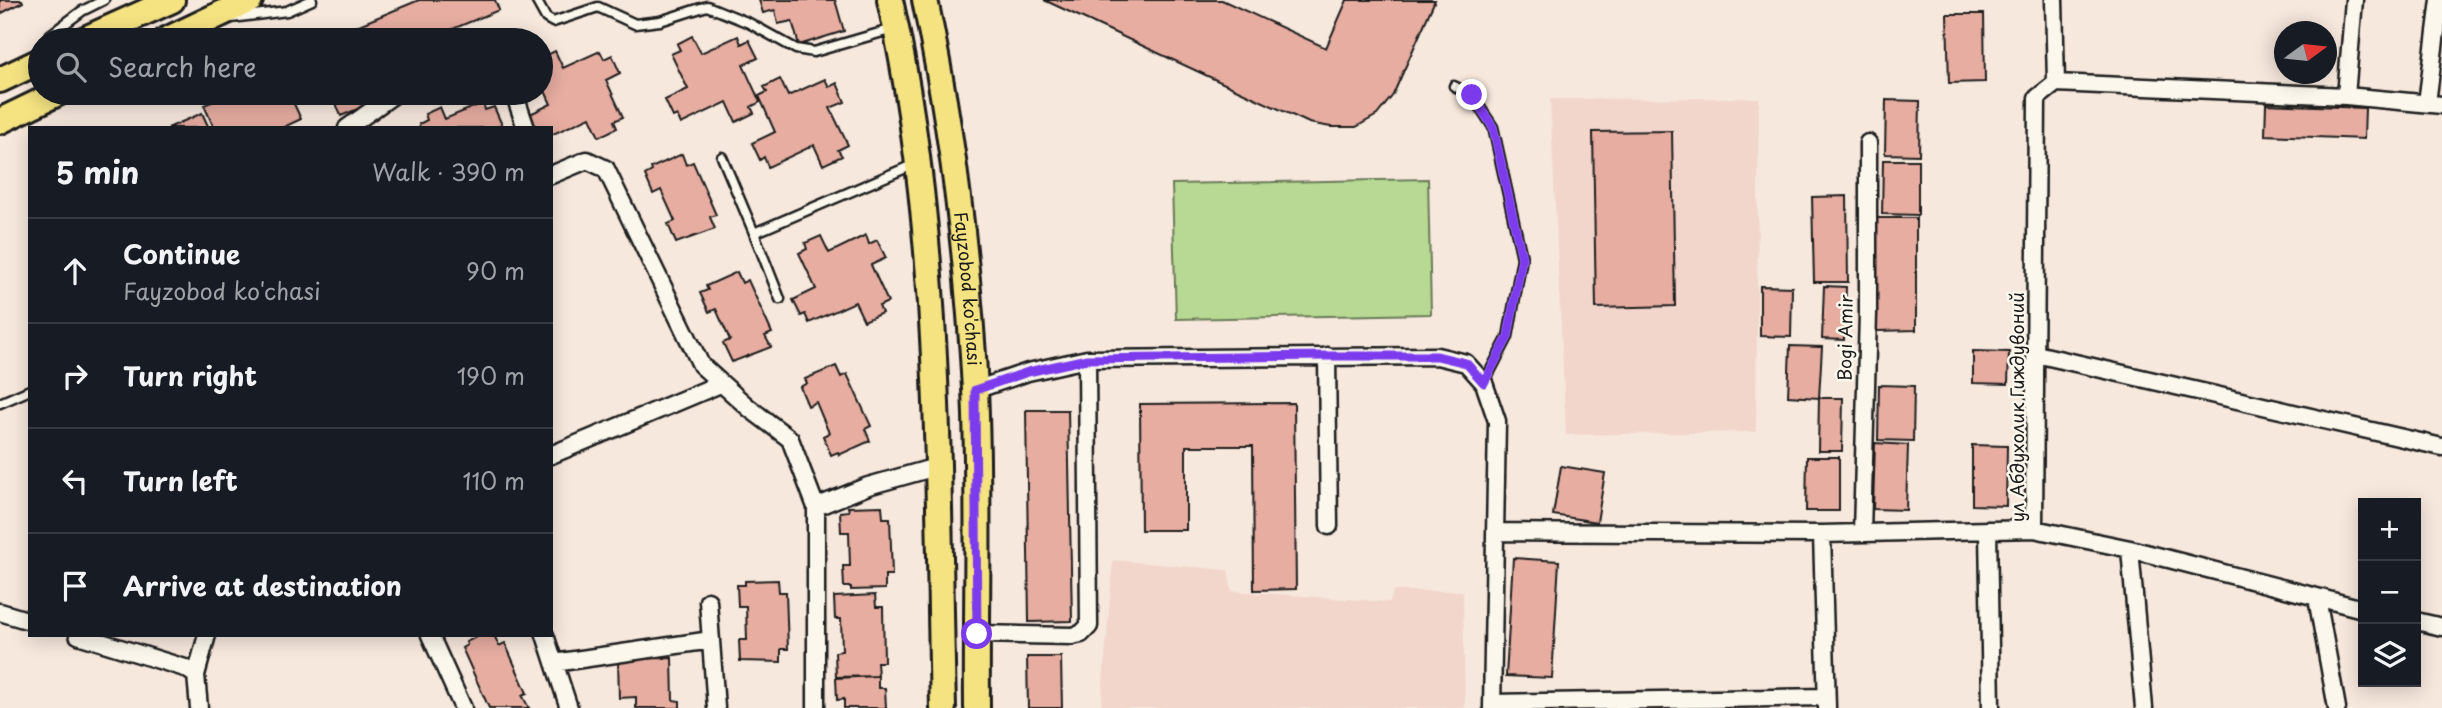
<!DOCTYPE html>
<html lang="en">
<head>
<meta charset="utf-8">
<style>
  body { margin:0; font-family:"Playpen Sans",sans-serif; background:#20242c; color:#f1f3f6 }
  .controls { position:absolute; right:21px; bottom:21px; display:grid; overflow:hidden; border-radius:0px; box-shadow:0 4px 18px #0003 }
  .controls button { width:63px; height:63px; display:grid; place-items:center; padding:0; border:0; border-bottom:2px solid #363941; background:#171b24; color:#f1f3f6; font:35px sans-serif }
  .compass { position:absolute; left:2274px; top:21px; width:63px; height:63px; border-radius:50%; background:#171b24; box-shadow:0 4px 18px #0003; rotate:75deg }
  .stop { position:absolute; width:21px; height:21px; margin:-16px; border:5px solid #7c3aed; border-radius:50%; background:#fff }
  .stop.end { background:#7c3aed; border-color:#fff; box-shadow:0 2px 7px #0008 }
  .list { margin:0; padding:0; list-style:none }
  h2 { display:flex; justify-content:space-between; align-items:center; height:91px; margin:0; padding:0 28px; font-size:30px }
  h2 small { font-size:23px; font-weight:400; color:#9ea1a6 }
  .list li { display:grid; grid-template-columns:46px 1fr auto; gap:21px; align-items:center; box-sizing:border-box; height:105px; padding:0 28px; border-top:2px solid #363941 }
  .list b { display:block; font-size:26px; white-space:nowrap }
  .list p { margin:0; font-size:23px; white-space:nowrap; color:#9ea1a6 }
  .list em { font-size:23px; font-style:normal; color:#9ea1a6 }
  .icon { flex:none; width:38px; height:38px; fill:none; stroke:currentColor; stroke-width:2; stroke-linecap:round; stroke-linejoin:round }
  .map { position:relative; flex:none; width:2442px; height:708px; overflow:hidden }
  .search { position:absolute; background:#171b24; box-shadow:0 4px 18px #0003; left:28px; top:28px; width:525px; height:77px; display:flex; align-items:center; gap:18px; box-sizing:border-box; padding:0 24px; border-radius:38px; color:#9ea1a6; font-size:26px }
  .panel { position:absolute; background:#171b24; box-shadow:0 4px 18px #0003; left:28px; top:126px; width:525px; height:511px; border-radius:0px }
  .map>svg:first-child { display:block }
  .built { fill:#f2d6cb }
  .green { fill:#b7d993; stroke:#6a7a58; stroke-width:2 }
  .building { fill:#e7ada1; stroke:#1c1c1c; stroke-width:2 }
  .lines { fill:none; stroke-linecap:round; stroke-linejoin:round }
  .service-casing { stroke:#1c1c1c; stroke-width:13 }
  .minor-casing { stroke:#1c1c1c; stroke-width:21 }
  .primary-casing { stroke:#1c1c1c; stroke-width:30 }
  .service { stroke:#fbf7ec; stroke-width:8 }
  .minor { stroke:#fbf7ec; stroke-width:16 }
  .primary { stroke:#f5e382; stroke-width:24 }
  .route { stroke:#7c3aed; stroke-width:9 }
  .labels { text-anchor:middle; stroke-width:5; stroke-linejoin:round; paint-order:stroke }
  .street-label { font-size:18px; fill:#1c1c1c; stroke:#fbf7ec }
</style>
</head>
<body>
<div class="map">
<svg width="2442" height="708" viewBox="0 0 2442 708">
  <rect width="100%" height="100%" fill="#f7e8dd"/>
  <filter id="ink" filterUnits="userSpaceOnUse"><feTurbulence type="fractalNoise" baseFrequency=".0143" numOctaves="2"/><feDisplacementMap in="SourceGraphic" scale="14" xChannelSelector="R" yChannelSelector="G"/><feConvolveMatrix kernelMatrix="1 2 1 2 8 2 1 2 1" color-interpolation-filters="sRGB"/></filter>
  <g filter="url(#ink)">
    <!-- built -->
    <path class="built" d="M1759 98 1756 432 1566 435 1550 99Z
      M1113 560 1228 570 1232 591 1390 602 1393 591H1463L1465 708H1101Z"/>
    <!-- green -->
    <path class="green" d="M1428 179 1431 314 1176 319 1172 184Z"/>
    <!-- building -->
    <path class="building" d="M0 0H22L23 2 0 14Z
      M419 0H495L499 10 426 40H323Z
      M759 0H835L844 31 799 45 792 21 778 24 775 10 763 13Z
      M1044 0H1222L1326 48 1347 0H1435L1393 95 1377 115 1356 127H1331L1309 123Z
      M1947 14H1984L1985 82 1949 83Z
      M692 36 701 53 738 36 741 44 749 40 758 58 743 65 760 102 751 107 754 113 736 122 727 102 681 124 677 115 673 117 665 100 688 89 671 54 680 50 677 44Z
      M555 51 563 68 600 51 604 59 612 55 620 73 606 80 623 117 614 121 617 128 599 137 590 117 551 135V128H533L528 115 551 104 541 82V58Z
      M780 79 788 96 825 79 829 87 837 83 845 102 830 108 848 145 838 150 842 156 823 165 814 145 768 167 764 157 760 160 752 143 775 132 759 96 767 92 764 87Z
      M233 93H289L301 119 282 128H214L204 105Z
      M332 93H376L379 100 341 116Z
      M1886 100 1920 101 1919 155 1885 154Z
      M483 103 485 110 494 107 502 125 495 128H420L419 124 427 120 425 114 440 107 445 119Z
      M2266 104 2365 108 2364 139 2265 135Z
      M202 113 209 128H168Z
      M1672 131 1675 306 1596 308 1593 132Z
      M682 154 686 165 693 162 716 215 710 217 715 229 676 243 668 224 675 221 661 190 653 194 645 175 652 171 651 168Z
      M1883 160H1918V215L1882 214Z
      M1847 196 1848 282H1814L1812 197Z
      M1876 218H1916V330L1877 331Z
      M866 235 869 244 877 240 886 258 871 265 888 302 879 306 882 313 864 321 855 302 809 323 805 314 801 316 793 300 816 289 799 253 807 249 805 243 821 236 829 253Z
      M737 272 742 283 748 280 772 333 765 336 771 347 732 362 723 343 730 340 716 309 709 312 700 293 708 290 706 286Z
      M1760 286 1792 287 1791 337 1760 336Z
      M1824 286 1846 287 1844 340 1822 339Z
      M1790 346 1822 347 1819 398 1788 396Z
      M1973 351 2009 352 2008 384 1973 383Z
      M836 366 841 377 847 374 871 426 865 429 870 441 839 455 838 452 831 455 823 436 829 433 816 402 808 406 800 387 807 383 805 379Z
      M1879 385 1914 386 1913 441 1878 440Z
      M1819 398H1843L1842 451H1818Z
      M1294 403 1296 589 1254 590 1253 446H1186V530H1141L1140 404Z
      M1026 410H1068L1072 621 1029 622Z
      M1875 443 1908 445 1906 510 1873 509Z
      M1972 445 2007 446 2006 506 1972 505Z
      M1807 457H1839V511H1806Z
      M1561 466 1605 473 1597 522 1553 515Z
      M882 506 883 518H890L892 575H885V589L851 590V587H844L843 566H850L849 532H841L840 512 849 511 848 507Z
      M1513 558 1559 561 1552 678 1506 676Z
      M778 580 779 592H786L788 649H781V662L740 661 739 640H747L746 606H738L737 585H745V581Z
      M875 595 876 607H883L884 662H877L878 676 836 677 835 652 842 651 841 619H835L834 597Z
      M480 635H494L499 646 505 643 527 693 522 695 529 708H489L462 648 467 645 466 642Z
      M1027 657H1061L1062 708H1028Z
      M672 658 673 700 680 701V708H636V697L619 698 618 659Z
      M878 676V688H885L886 708H844V699L837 700 836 678Z"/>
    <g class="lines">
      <!-- service casing -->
      <g class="service-casing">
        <path id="service" d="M536 0 546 18 553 22 598 7 635 24 660 21 707 6 749 23 796 49 814 52 893 29
          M231 18 287 11 312 0
          M50 40V35L82 11 104 0
          M1454 86 1472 95 1493 127 1522 258 1508 337 1484 383
          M722 157 754 233 915 164
          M754 233 780 299
          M0 403 30 390"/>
      </g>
      <!-- minor casing -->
      <g class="minor-casing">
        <path id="minor" d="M2054 0 2056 83 2037 98 2034 529 2130 549 2363 609
          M2056 83 2346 96 2442 105
          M514 93 526 128
          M2346 96 2354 0
          M2427 103 2440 0
          M347 128 396 93
          M551 175 587 160 606 169 701 365 749 408 790 439 816 507V708
          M2036 354 2442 447
          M1327 356 1329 526
          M975 390 1028 372 1087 359 1437 356 1466 363 1484 383 1497 421 1492 708
          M551 455 720 384
          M816 507 868 486 936 467
          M1988 530 1991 708
          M1495 532 1822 534 2034 529
          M1862 533 1868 313V143
          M1822 534 1827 708
          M2130 549 2144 708
          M2317 598 2337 708
          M708 601 716 708
          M0 612 30 621
          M2416 621 2442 627
          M977 634 1072 636 1081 634 1089 626 1087 359
          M78 635 185 668 196 675
          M430 635 463 708
          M545 635 569 708
          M554 663 711 640
          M1492 703 1826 697
          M199 708 196 675 207 635"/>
      </g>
      <!-- primary casing -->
      <g class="primary-casing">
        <g id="primary">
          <path d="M890 0C942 232 937 471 943 708"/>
          <path id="s1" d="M925 0C952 128 968 259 975 389 980 495 976 602 977 708"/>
          <path d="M83 40 172 0"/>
          <path d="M166 40 250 0"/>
          <path d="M0 80 40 61"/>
          <path d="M0 121 58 93"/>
        </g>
      </g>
      <!-- service -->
      <use href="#service" class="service"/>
      <!-- minor -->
      <use href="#minor" class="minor"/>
      <!-- primary -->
      <use href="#primary" class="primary"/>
    </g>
  </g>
  <g class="lines" filter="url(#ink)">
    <!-- route -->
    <path class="route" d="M977 634 975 390 1028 372 1087 359 1327 356H1437L1466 363 1484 383 1508 337 1522 258 1493 127 1472 95"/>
  </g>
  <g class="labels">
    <!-- street labels -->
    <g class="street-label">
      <text dy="6" stroke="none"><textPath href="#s1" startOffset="292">Fayzobod ko'chasi</textPath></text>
      <text transform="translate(1846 338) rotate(-89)" y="6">Bogi Amir</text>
      <text transform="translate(2018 407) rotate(-90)" y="6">ул Абдухолик Гиждувоний</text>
    </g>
  </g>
</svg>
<div class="controls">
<button>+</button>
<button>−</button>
<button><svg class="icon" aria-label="layers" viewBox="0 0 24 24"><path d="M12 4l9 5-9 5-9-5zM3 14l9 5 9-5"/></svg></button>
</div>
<svg class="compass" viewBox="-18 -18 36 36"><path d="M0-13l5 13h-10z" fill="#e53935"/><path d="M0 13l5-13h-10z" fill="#9ea1a6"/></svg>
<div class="stop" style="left:977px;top:634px"></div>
<div class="stop end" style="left:1472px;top:95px"></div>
<div class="search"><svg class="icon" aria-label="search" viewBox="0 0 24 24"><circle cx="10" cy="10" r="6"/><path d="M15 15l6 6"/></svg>Search here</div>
<section class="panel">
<h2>5 min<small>Walk · 390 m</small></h2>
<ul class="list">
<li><svg class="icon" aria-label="ahead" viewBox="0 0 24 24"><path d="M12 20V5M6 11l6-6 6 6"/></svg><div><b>Continue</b><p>Fayzobod ko'chasi</p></div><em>90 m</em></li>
<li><svg class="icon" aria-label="right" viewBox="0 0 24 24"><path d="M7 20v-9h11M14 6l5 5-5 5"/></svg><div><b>Turn right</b></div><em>190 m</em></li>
<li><svg class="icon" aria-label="left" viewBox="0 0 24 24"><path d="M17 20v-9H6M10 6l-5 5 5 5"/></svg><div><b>Turn left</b></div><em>110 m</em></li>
<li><svg class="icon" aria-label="arrive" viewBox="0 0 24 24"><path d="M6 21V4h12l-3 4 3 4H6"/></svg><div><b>Arrive at destination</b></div></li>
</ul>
</section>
</div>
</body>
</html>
